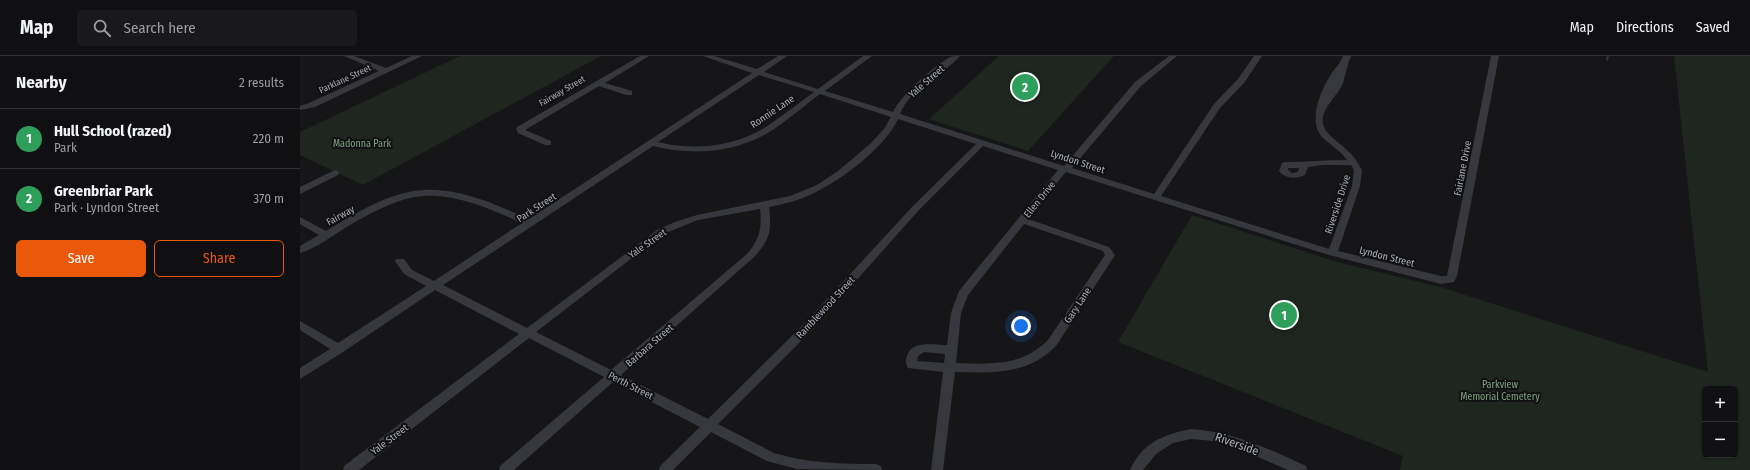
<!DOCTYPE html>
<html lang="en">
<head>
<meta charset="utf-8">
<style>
  body { margin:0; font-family:"Fira Sans Condensed",sans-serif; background:#19191b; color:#f1f3f6 }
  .controls { position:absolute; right:12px; bottom:12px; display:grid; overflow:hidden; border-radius:6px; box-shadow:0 1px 3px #0004 }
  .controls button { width:36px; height:36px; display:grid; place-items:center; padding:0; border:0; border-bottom:1px solid #303032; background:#101012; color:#f1f3f6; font:20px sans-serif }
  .you { position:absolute; left:721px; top:270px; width:14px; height:14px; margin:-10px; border:3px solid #fff; border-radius:50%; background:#1a73e8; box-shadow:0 0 0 6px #1a73e833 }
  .badge { display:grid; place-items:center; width:26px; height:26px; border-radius:50%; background:#ea580c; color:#fff; font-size:13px; font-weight:700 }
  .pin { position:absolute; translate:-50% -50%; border:2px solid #fff; box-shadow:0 1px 4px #0006 }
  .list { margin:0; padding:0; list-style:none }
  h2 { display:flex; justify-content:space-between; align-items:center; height:52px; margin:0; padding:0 16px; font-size:17px }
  h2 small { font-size:13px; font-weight:400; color:#9c9d9f }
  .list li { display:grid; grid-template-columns:26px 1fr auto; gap:12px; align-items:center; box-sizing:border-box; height:60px; padding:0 16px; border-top:1px solid #303032 }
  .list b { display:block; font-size:15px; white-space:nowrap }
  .list p { margin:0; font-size:13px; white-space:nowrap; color:#9c9d9f }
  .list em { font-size:13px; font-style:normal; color:#9c9d9f }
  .actions { display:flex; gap:8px; padding:12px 16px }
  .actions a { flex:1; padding:9px 0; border:1px solid #ea580c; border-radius:6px; text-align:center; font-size:14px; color:#ea580c }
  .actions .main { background:#ea580c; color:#fff }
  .icon { flex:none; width:22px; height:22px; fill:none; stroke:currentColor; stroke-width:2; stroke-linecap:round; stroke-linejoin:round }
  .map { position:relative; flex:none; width:1450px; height:414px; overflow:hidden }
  header { display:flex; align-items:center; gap:24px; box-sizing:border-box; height:56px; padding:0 20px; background:#101012; border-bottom:1px solid #303032 }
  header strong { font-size:19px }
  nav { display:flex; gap:22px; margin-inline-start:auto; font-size:14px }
  .search { width:280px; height:36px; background:#19191b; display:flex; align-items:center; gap:10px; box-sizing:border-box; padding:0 14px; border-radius:6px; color:#9c9d9f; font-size:15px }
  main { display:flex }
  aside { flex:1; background:#101012 }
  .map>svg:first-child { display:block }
  .green { fill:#1e261f; fill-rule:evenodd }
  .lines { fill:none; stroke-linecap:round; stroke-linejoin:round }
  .stream { stroke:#2c353c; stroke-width:2 }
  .minor { fill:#37383d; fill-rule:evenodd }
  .labels { text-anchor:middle; stroke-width:4; stroke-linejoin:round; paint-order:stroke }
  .far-street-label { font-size:9px; fill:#a8adb8; stroke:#111113 }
  .street-label { font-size:10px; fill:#a8adb8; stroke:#111113 }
  .park-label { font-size:10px; fill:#7fa381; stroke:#111113 }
  .near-street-label { font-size:12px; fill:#a8adb8; stroke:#111113 }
</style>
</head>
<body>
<header>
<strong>Map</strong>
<div class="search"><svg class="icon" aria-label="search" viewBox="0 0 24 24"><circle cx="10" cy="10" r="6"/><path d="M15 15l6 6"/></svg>Search here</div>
<nav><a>Map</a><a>Directions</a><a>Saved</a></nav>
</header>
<main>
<aside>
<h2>Nearby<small>2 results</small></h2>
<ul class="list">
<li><span class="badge" style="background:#2e9e5b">1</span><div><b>Hull School (razed)</b><p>Park</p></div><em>220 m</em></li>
<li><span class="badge" style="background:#2e9e5b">2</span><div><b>Greenbriar Park</b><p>Park · Lyndon Street</p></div><em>370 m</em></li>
</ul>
<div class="actions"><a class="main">Save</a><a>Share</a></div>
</aside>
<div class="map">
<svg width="1450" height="414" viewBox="0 0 1450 414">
  <rect width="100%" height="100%" fill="#161618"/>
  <!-- green -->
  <path class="green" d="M160 0H301L63 129 0 99V76Z
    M699 0H814L728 95 629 63Z
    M1374 0H1450V414H1100L1103 400 818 286 892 159 1037 206 1140 231 1408 316ZM1405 333H1435V399H1405Z"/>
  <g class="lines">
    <!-- stream -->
    <path class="stream" d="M1307 4 1308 0"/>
    <!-- minor -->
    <path class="minor" d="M44 0H54L86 12 112 0H122L15 51 0 54V50L9 47 79 15Z
      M340 0H349L305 27 332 35V39H326L299 30 225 74 251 85V89H245L218 77 216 73 217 71Z
      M403 0H414L457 13 478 0H487L464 16 518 33 563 0H572L525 35 593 56C601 39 634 10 650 1 653 0 656 0 660 0 641 21 611 31 600 58L764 110 835 26 869 0H877L841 30 772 112 854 138 914 48 938 23 954 0H962L944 27 920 52 861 140 1029 193 1052 130 1054 114 1051 109H1023L1008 111 1005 119C996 123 986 123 979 115L982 107 985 106C1006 106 1026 104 1047 104 1041 95 1030 89 1022 81 1008 65 1020 36 1030 20 1034 12 1040 9 1043 0H1051C1047 9 1046 18 1043 27 1037 42 1013 58 1027 76 1033 84 1043 89 1050 97 1056 102 1058 108 1062 114L1060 130 1038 195 1141 220H1147L1191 0H1199L1157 220 1154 226 1141 228 1029 199 766 116 764 118 728 163 809 191 815 199 756 290C728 319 693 317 655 316L643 414H631L643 316 608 312C606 308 605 305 607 300 611 284 634 289 647 289L651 257 659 235 758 114 683 90 618 155 514 272 418 368 474 397C507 407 542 408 576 408L581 410 582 414 497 413 467 405 411 376 373 414H359L360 410 400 371 313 326 214 414H199L200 410 304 321 229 282 59 414H43L44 410 219 278 135 234 43 296 0 323V312L30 293 0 274V265L38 287 126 230 104 218 95 205 96 203H104L112 214 134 225 222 167C192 154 157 137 123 140 97 142 73 156 50 169 34 178 18 192 0 197V190L19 179 0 168V161L26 175C56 157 89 136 124 134 160 132 197 149 229 163L452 17ZM459 19 514 36C498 48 482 60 466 71 435 91 393 95 358 86ZM520 38 591 61 584 73 570 88 538 115 517 129 490 140 397 159 375 166 357 174 227 272 143 229 353 90C391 100 436 97 471 75 488 64 504 50 520 38ZM598 63 676 88 612 151 506 266 408 363 321 319 454 201C470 184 472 174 469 151 485 148 501 144 516 136 543 123 585 91 598 63ZM988 112H999L998 116 992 117 988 114ZM460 153C462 171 460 183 448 197L311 314 236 276 363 178 398 164ZM724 168 803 195 805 199 748 284C721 311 691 308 656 307L661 257 668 239ZM624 296 645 298 644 307 617 305 618 300Z
      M35 114 38 115 39 117 38 119 0 138V131Z
      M891 373C933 376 967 392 1006 410L1007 414H988L935 391 913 385 891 383 873 387 856 398 843 414H830C843 386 863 379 891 373Z"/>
  </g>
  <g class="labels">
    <!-- far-street labels -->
    <g class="far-street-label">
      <text transform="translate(45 23) rotate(-25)" y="3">Parklane Street</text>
      <text transform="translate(262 35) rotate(-30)" y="3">Fairway Street</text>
    </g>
    <!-- street labels -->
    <g class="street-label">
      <text transform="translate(626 25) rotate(-41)" y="4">Yale Street</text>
      <text transform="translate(472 55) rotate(-34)" y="4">Ronnie Lane</text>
      <text transform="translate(778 105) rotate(18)" y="4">Lyndon Street</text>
      <text transform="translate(1162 112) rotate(-79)" y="4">Fairlane Drive</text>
      <text transform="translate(739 143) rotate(-51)" y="4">Ellen Drive</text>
      <text transform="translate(1037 148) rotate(-72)" y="4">Riverside Drive</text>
      <text transform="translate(236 151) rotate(-33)" y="4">Park Street</text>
      <text transform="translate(40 159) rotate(-29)" y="4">Fairway</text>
      <text transform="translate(347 187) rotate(-35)" y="4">Yale Street</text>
      <text transform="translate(1087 200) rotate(14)" y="4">Lyndon Street</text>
      <text transform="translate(777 249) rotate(-57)" y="4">Gary Lane</text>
      <text transform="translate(525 251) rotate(-47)" y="4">Ramblewood Street</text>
      <text transform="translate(349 289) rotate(-41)" y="4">Barbara Street</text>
      <text transform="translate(331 329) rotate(27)" y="4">Perth Street</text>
      <text transform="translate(89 383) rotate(-37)" y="4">Yale Street</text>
    </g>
    <!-- park labels -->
    <g class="park-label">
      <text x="62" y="91">Madonna Park</text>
      <text x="1200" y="332">Parkview<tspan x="1200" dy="12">Memorial Cemetery</tspan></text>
    </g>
    <!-- near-street labels -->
    <g class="near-street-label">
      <text transform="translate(937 388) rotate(20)" y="4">Riverside</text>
    </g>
  </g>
</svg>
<div class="controls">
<button>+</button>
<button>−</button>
</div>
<div class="you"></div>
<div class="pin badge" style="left:984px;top:259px;background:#2e9e5b">1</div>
<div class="pin badge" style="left:725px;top:31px;background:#2e9e5b">2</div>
</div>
</main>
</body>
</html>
